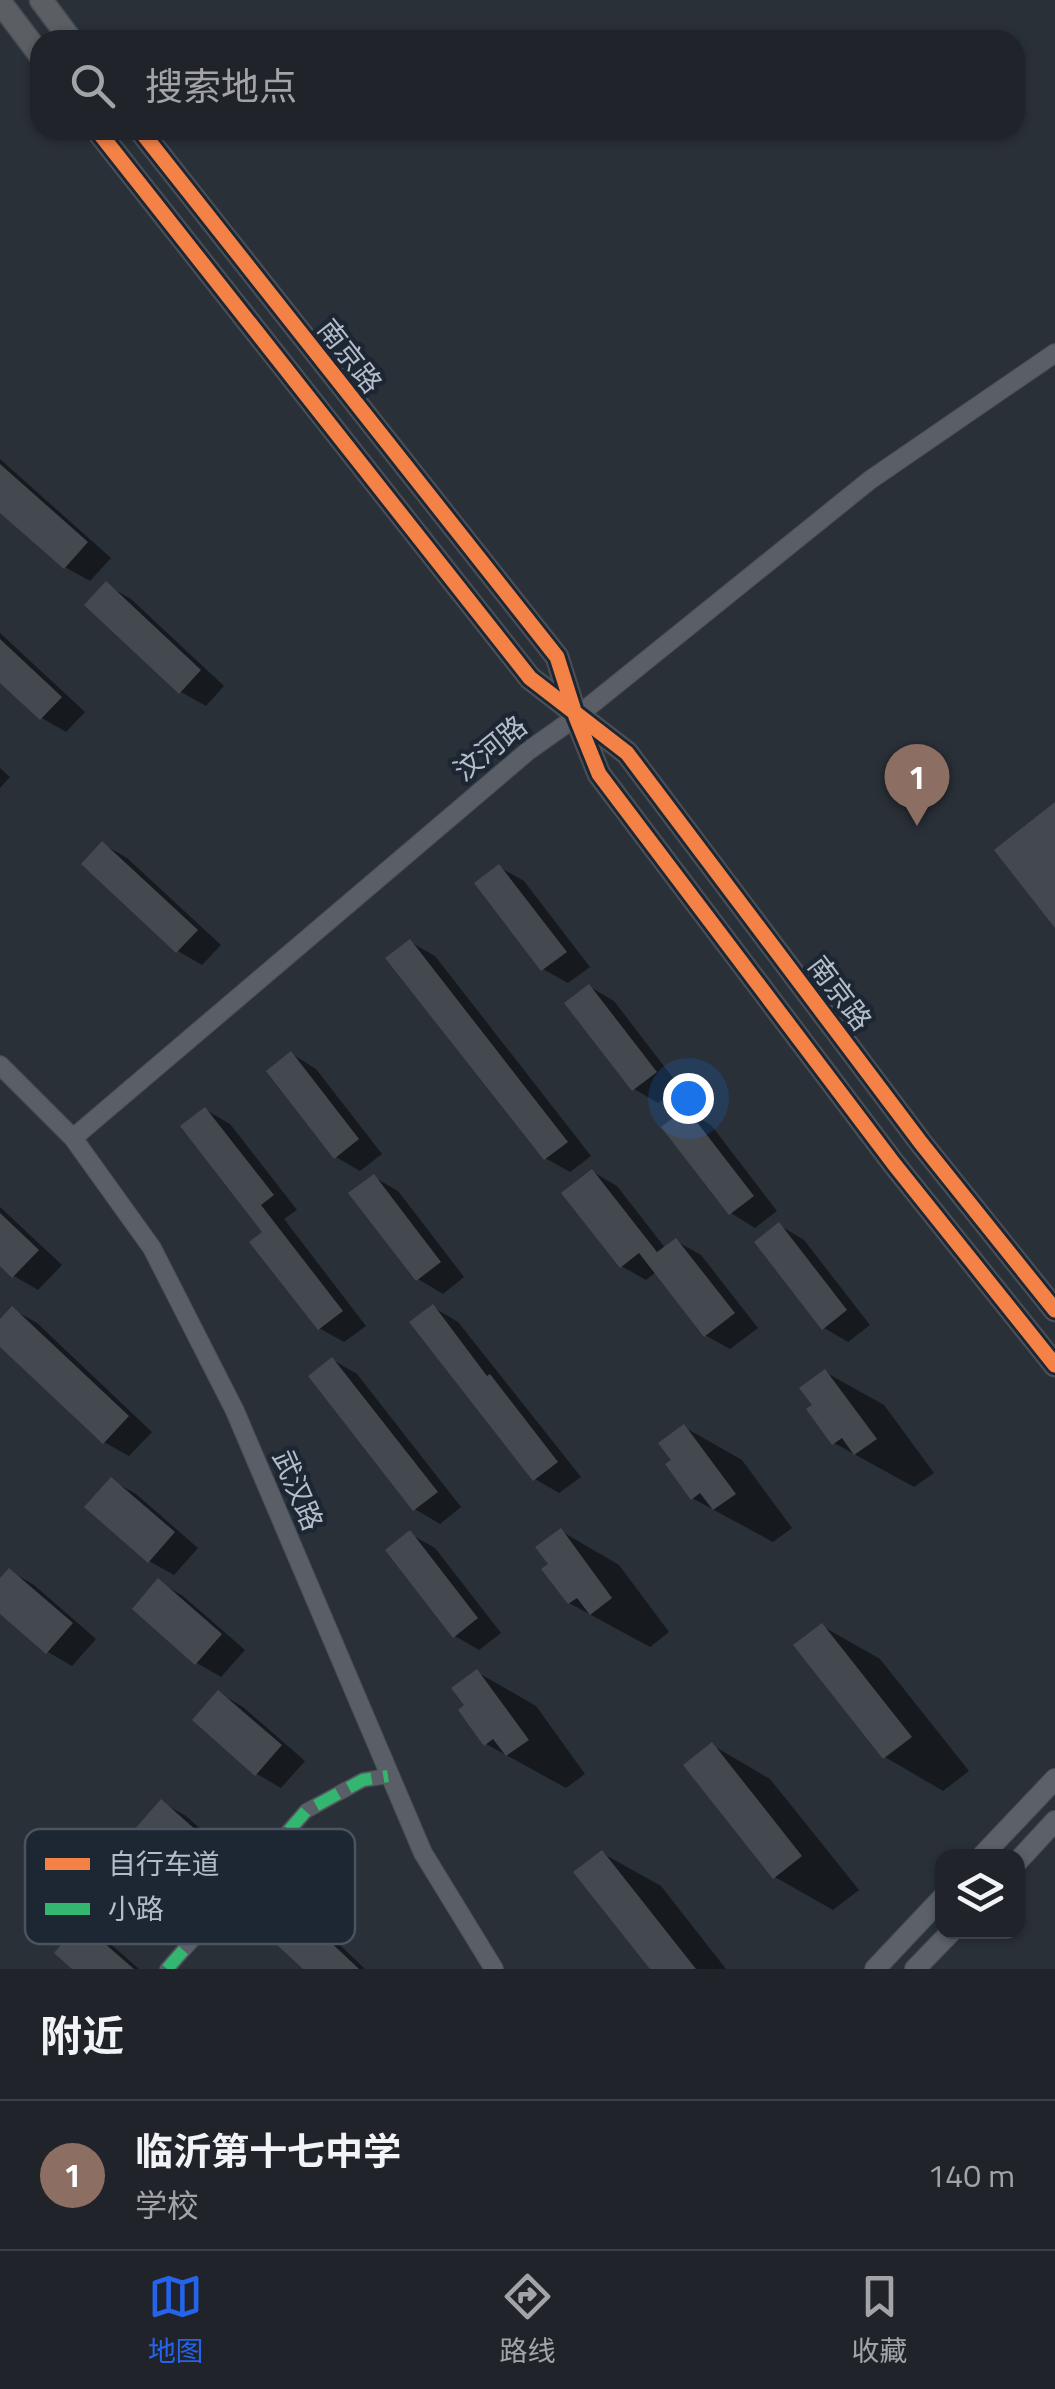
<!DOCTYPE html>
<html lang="zh">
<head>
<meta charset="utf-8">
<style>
  body { margin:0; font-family:"Titillium Web","Noto Sans SC",sans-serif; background:#2d3036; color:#f1f3f6 }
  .controls { position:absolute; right:30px; bottom:30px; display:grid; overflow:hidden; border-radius:20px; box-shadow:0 2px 8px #0004 }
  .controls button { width:90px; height:90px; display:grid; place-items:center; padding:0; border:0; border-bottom:2px solid #3d4147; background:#20242a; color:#f1f3f6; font:50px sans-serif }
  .you { position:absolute; left:688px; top:1098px; width:35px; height:35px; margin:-25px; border:8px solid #fff; border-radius:50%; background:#1a73e8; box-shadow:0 0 0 15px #1a73e833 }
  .badge { display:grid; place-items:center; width:65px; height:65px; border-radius:50%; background:#2563eb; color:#fff; font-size:32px; font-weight:700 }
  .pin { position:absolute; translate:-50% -82px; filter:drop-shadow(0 2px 5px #0008) }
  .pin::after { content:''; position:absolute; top:52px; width:35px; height:30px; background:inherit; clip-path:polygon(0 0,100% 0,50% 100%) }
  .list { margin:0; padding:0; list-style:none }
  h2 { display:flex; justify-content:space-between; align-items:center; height:130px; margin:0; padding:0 40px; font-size:42px }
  h2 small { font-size:32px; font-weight:400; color:#a2a4a8 }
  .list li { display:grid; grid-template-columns:65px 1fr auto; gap:30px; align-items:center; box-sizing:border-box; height:150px; padding:0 40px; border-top:2px solid #3d4147 }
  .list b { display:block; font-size:38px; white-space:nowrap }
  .list p { margin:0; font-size:32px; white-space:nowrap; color:#a2a4a8 }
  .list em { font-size:32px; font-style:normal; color:#a2a4a8 }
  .icon { flex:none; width:55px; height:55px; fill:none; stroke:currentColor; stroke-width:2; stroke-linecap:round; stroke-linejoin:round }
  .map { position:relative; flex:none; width:1055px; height:1969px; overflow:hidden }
  .search { position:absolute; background:#20242a; box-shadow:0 2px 8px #0004; left:30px; right:30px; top:30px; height:110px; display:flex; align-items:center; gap:25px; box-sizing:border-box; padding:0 35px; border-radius:30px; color:#a2a4a8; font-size:38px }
  .sheet { height:280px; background:#20242a }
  nav { display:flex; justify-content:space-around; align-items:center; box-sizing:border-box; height:140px; border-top:2px solid #3d4147; background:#20242a; font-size:28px; color:#a2a4a8 }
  nav a { display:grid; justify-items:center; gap:5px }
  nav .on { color:#2563eb }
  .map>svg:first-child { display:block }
  .shadow { fill:#0007 }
  .building { fill:#444950 }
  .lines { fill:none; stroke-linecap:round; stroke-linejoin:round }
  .minor-casing { stroke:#484c53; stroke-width:16 }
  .tertiary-casing { stroke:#484c53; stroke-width:20 }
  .primary-casing { stroke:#484c55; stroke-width:22 }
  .trunk-casing { stroke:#474c53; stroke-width:25 }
  .minor { stroke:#5a5e66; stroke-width:14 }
  .tertiary { stroke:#5a5e66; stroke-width:18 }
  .primary { stroke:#5c6168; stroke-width:20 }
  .trunk { stroke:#5b5f64; stroke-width:22 }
  .quiet { stroke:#33b770; stroke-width:12; stroke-dasharray:25 12; stroke-linecap:butt }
  .cycleway-casing { stroke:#1d2633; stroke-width:21 }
  .cycleway { stroke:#f48246; stroke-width:15 }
  .labels { text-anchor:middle; stroke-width:9; stroke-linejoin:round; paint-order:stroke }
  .street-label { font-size:28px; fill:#b4bcc9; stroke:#1d2633 }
  .key { fill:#1d2633; stroke:#4a5360; stroke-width:2.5 }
  .key-label { font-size:28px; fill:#b4bcc9 }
</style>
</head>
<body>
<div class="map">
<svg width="1055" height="1969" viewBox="0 0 1055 1969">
  <rect width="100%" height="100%" fill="#2a3038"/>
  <!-- shadow -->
  <path class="shadow" d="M0 459 111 558 90 581 65 567 0 509Z
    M106 585 131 599 224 686 206 706 181 692Z
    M0 633 85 712 66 732 42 718 0 680Z
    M0 768 10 777 0 788Z
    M103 844 127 858 221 945 202 965 178 951Z
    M499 867 524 881 590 967 568 983 543 969Z
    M410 942 435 956 591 1156 570 1172 545 1158Z
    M590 987 614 1001 680 1087 658 1103 634 1089Z
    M292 1054 316 1069 382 1154 360 1171 336 1157Z
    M206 1110 230 1124 297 1210 284 1219 366 1326 344 1342 319 1328 266 1233Z
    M687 1111 711 1125 777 1211 755 1228 731 1213Z
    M593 1172 617 1186 666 1249 676 1241 701 1255 758 1328 730 1349 705 1335 656 1272 646 1280 621 1266Z
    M374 1177 398 1191 464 1277 443 1294 418 1279Z
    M0 1207 62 1265 38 1290 14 1276 0 1263Z
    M779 1225 804 1240 870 1325 848 1342 824 1328Z
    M433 1307 458 1322 581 1477 559 1493 535 1479Z
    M12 1309 37 1323 152 1432 129 1456 104 1442 0 1344V1322Z
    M333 1360 357 1374 461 1507 440 1524 415 1509Z
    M825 1372 884 1405 934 1473 914 1487 834 1443Z
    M684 1427 742 1460 792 1528 773 1542 692 1498 674 1460Z
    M111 1480 136 1494 198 1548 174 1575 149 1561Z
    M561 1531 619 1565 669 1632 650 1647 569 1603 551 1565Z
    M410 1534 435 1548 501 1633 479 1650 455 1636Z
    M10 1571 34 1585 96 1639 72 1666 48 1652 0 1610V1582Z
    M159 1582 183 1596 245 1650 221 1677 197 1663Z
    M822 1626 880 1659 969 1771 943 1791 885 1757Z
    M477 1672 536 1706 585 1774 566 1788 486 1744Z
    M219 1693 243 1707 305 1761 281 1788 257 1774Z
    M712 1745 770 1779 859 1890 833 1910 775 1877Z
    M161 1802 186 1816 247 1870 224 1897 199 1883Z
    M602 1853 661 1886 726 1969H653Z
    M290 1907 315 1921 365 1969H307Z
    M81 1925 105 1939 139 1969H76Z"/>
  <!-- building -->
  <path class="building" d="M0 464 88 542 64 569 0 513Z
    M106 581 201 670 179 694 84 605Z
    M0 639 62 697 40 720 0 683Z
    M1055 802V928L994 850Z
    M102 841 198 930 176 953 81 864Z
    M499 864 567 952 541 971 474 883Z
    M410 939 568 1142 544 1160 385 958Z
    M589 984 657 1072 632 1091 564 1003Z
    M291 1051 359 1139 334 1159 266 1071Z
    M205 1107 274 1195 261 1205 343 1311 318 1330 249 1242 262 1232 180 1126Z
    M686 1108 754 1196 729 1215 661 1127Z
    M592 1169 657 1252 676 1238 735 1313 704 1337 639 1253 620 1268 561 1193Z
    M374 1174 441 1262 416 1281 348 1193Z
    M0 1213 39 1250 12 1278 0 1266Z
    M779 1222 847 1310 822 1330 754 1242Z
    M433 1304 487 1376 490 1374 558 1462 533 1481 409 1322Z
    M12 1306 129 1416 103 1444 0 1347V1319Z
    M332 1357 438 1492 413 1511 308 1376Z
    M825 1369 877 1439 854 1455 842 1438 832 1445 806 1409 812 1405 799 1388Z
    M684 1424 736 1494 713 1510 700 1493 691 1500 665 1464 671 1460 658 1443Z
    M111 1477 175 1532 148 1563 84 1507Z
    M561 1528 612 1598 590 1615 577 1598 568 1604 541 1569 548 1564 535 1547Z
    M410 1530 478 1618 453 1638 385 1550Z
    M9 1568 73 1623 46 1654 0 1614V1578Z
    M158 1578 222 1634 195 1665 132 1609Z
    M822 1623 912 1737 883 1759 793 1645Z
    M477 1669 529 1740 506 1756 493 1739 484 1746 458 1710 464 1705 451 1688Z
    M218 1690 282 1745 255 1776 192 1720Z
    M712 1742 802 1856 773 1879 683 1765Z
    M161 1799 224 1855 198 1885 134 1830Z
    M602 1850 696 1969H650L573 1872Z
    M290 1904 359 1969H303L263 1932Z
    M80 1922 134 1969H72L54 1953Z"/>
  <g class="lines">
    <!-- minor casing -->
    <g class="minor-casing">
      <path id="minor" d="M167 1969 306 1811 363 1780 388 1776"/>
    </g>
    <!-- tertiary casing -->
    <g class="tertiary-casing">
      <path id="tertiary" d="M0 1065 73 1138 152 1248 235 1411 423 1853 494 1969
        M73 1138 528 751 576 717 870 480 1055 353"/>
    </g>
    <!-- primary casing -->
    <g class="primary-casing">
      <path id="primary" d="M982 1856 1055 1779
        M1018 1861 1055 1821
        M875 1969 942 1898
        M915 1969 951 1932"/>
    </g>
    <!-- trunk casing -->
    <g class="trunk-casing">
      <path id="trunk" d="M41 0 71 40
        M0 2 40 55
        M97 130 530 678 627 753 921 1143 1055 1310
        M140 130 557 657 576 717 599 774 894 1164 1055 1365"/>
    </g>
    <!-- minor -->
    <use href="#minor" class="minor"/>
    <!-- tertiary -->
    <use href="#tertiary" class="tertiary"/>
    <!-- primary -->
    <use href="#primary" class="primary"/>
    <!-- trunk -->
    <use href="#trunk" class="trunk"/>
    <!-- quiet -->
    <path class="quiet" d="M167 1969 306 1811 363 1780 388 1776"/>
    <!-- cycleway casing -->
    <g class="cycleway-casing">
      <path id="cycleway" d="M97 130 530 678 627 753 921 1143 1055 1310
        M140 130 557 657 576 717 599 774 894 1164 1055 1365"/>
    </g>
    <!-- cycleway -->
    <use href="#cycleway" class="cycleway"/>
  </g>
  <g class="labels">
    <!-- street labels -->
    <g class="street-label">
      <text transform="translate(350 356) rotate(52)" y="10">南京路</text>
      <text transform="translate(490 748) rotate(-39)" y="10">汶河路</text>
      <text transform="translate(840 993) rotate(53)" y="10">南京路</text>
      <text transform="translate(298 1490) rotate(67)" y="10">武汉路</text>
    </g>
  </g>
  <!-- legend -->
  <rect x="25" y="1829" width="330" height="115" rx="15" class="key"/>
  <rect x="45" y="1858" width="45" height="12" fill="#f48246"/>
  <rect x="45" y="1903" width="45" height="12" fill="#33b770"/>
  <g class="key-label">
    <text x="108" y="1874">自行车道</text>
    <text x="108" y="1919">小路</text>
  </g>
</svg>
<div class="controls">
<button><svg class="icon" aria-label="layers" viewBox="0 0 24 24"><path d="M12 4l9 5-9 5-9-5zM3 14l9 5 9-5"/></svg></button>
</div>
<div class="you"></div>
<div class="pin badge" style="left:917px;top:826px;background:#8d6e63">1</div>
<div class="search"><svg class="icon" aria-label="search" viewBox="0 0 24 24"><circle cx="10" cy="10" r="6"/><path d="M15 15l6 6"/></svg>搜索地点</div>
</div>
<section class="sheet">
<h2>附近<small></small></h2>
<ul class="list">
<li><span class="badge" style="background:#8d6e63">1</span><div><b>临沂第十七中学</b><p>学校</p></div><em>140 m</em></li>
</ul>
</section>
<nav>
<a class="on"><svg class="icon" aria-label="map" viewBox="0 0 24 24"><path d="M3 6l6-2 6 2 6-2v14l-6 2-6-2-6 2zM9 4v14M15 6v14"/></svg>地图</a>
<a><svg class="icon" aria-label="directions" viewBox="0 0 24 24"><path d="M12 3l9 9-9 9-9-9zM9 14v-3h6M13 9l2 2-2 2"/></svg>路线</a>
<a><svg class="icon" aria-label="saved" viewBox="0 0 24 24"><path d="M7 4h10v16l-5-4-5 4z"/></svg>收藏</a>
</nav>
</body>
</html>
